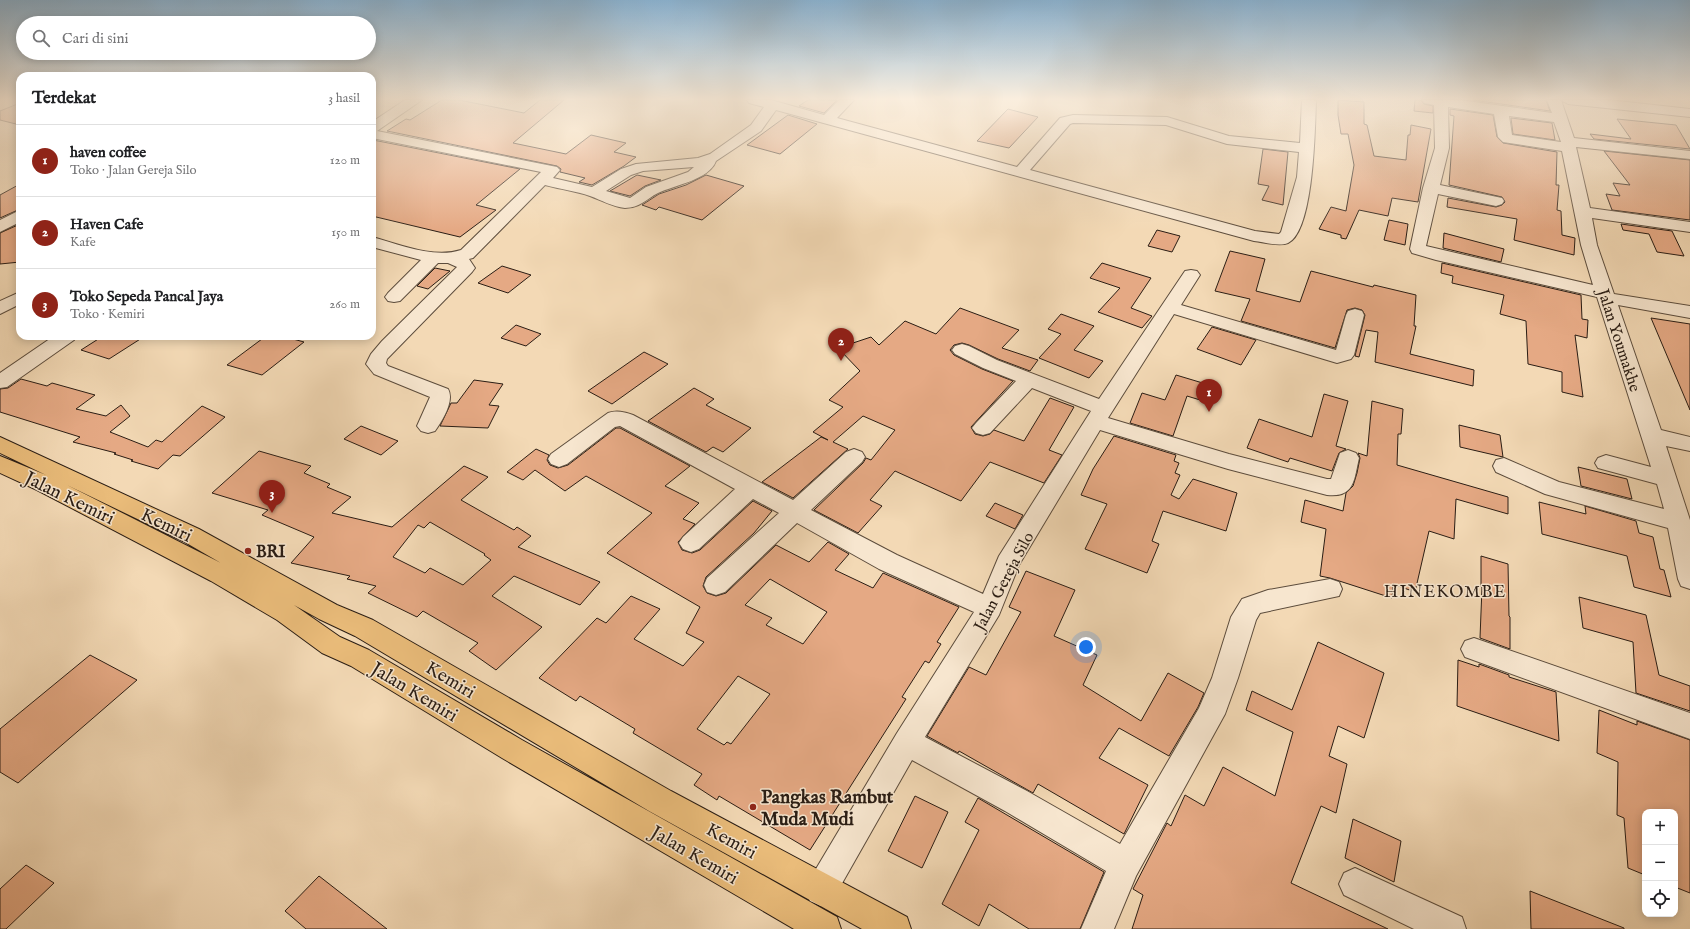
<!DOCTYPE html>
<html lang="id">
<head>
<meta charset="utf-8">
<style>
  body { margin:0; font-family:"IM FELL English",serif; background:#f2f2f2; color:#202124 }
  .controls { position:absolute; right:12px; bottom:12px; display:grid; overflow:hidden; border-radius:8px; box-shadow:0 2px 10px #0003 }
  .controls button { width:36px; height:36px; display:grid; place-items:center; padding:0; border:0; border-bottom:1px solid #e0e0e0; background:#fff; color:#202124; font:20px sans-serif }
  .you { position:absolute; left:1086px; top:647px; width:14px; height:14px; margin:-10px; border:3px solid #fff; border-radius:50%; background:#1a73e8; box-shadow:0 0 0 6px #1a73e833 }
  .badge { display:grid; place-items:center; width:26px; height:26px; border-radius:50%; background:#8f2418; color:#fff; font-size:13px; font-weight:700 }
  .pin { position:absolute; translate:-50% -33px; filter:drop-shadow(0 1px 2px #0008) }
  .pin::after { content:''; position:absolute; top:21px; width:14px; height:12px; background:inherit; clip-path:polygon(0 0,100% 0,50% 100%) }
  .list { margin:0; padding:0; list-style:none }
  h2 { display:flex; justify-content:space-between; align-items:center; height:52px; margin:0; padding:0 16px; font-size:17px }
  h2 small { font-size:13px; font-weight:400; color:#757577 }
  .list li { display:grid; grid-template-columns:26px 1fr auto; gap:12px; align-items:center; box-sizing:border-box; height:72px; padding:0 16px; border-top:1px solid #e0e0e0 }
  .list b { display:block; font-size:15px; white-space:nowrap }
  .list p { margin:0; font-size:13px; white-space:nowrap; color:#757577 }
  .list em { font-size:13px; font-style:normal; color:#757577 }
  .icon { flex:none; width:22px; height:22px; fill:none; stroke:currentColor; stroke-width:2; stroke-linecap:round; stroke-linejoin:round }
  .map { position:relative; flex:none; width:1690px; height:929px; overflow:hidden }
  .search { position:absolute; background:#fff; box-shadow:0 2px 10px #0003; left:16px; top:16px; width:360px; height:44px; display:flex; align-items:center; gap:10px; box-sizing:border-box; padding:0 14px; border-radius:22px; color:#757577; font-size:15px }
  .panel { position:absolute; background:#fff; box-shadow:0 2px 10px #0003; left:16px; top:72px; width:360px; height:268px; border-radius:12px }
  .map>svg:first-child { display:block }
  .building { fill:#e5a984; stroke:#2a1d14; fill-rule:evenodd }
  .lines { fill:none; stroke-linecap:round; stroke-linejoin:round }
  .minor-casing { stroke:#5c4c3c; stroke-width:2 }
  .highway-casing { stroke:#2a1d14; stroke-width:2 }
  .minor { fill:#f7e6cf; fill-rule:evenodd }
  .highway { fill:#eabc7a; fill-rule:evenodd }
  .poi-dot { fill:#8f2418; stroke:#f7e6cf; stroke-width:1.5 }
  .labels { text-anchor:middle; stroke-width:3; stroke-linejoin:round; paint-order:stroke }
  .street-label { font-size:16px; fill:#2a1d14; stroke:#f7e6cf }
  .poi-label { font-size:16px; font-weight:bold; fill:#2a1d14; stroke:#f7e6cf; text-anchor:start }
  .neighbourhood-label { font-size:17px; letter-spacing:1px; fill:#2a1d14; stroke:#f7e6cf }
  .near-street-label { font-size:19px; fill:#2a1d14; stroke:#f7e6cf }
  .near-poi-label { font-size:19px; font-weight:bold; fill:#2a1d14; stroke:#f7e6cf; text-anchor:start }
</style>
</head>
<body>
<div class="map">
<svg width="1690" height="929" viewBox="0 0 1690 929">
  <rect width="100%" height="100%" fill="#f3d9b5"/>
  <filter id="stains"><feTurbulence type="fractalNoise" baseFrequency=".005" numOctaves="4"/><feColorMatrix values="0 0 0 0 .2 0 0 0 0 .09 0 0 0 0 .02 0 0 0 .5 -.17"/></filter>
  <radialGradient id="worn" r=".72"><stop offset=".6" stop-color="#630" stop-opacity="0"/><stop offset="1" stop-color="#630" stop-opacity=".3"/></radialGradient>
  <!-- building -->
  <path class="building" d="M442 100H459L524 113 540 100H564L513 143 566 154 591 135 626 143 614 152 636 157 624 166 592 185 579 182 585 178 560 172 561 169 557 166 387 131 406 119 410 120Z
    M808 100H837L824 113 799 106Z
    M1338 100 1364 102V124L1367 125 1374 156 1406 160 1408 135H1410L1411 125 1431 129 1418 202 1392 198 1388 216 1359 210 1346 239 1341 238V235L1319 229 1331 207 1346 211 1354 165 1348 134H1341L1338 115Z
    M1415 100H1421L1424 104 1433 106V113L1414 111Z
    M1473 100H1546L1550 111Z
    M20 103V125L0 120V111Z
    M1008 109 1038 117 1009 148 977 141Z
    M1450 109 1493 115 1497 137 1503 143 1557 152 1556 185H1559L1557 210 1561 211 1562 235 1575 238 1574 255 1514 240 1517 219 1447 207 1448 198 1496 207 1502 205 1505 202 1502 197 1449 185 1454 116 1450 115Z
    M788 115 817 124 780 154 747 145Z
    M1511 118 1552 123 1555 140 1513 134Z
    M1617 119 1676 125 1690 149 1594 139 1590 134 1631 139Z
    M372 140H373L520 169 476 205 496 210 460 237 372 216Z
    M1263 149 1288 152 1283 205 1262 200 1269 186 1258 184Z
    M1604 151 1690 160V220L1612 210 1606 194 1620 196 1613 183 1630 185Z
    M637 175 661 180 645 186 630 196 610 191Z
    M706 175 744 186 702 220 659 207 656 210 642 205 659 194 686 185Z
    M20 184V209L0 218V195Z
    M1389 220 1408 224 1405 245 1384 240Z
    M20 224V262L0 264V233Z
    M1621 224 1672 231 1684 256 1657 252 1649 234 1623 230Z
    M1157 230 1180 236 1172 252 1148 246Z
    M1444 233 1504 249 1501 262 1443 248Z
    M1230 251 1265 259 1256 291 1300 302 1311 271 1373 287 1374 285 1416 295 1414 326H1416L1410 354 1474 370 1473 386 1375 362 1378 332 1366 330 1359 357 1355 356 1365 315 1362 310 1355 308 1347 310 1335 348 1241 321 1250 299 1215 291Z
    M1102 263 1151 278 1131 308 1152 316 1142 328 1098 312 1120 288 1090 278Z
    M1442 263 1581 295 1582 319 1588 320 1587 338 1575 335 1583 397 1562 392V372L1528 364 1526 321 1500 314 1504 295 1452 283 1453 276 1441 273Z
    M502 266 531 275 508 293 478 283Z
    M435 268 450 271 428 289 417 286Z
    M960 308 1019 330 1002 348 1038 360 1030 371 998 359 969 345 962 343 954 345 950 350 954 355 982 369 1013 381 971 427 975 434 983 436 990 434 994 430 1024 441 1050 398 1074 407 1049 450 1062 455 1044 483 990 462 961 501 895 471 870 500 882 506 858 533 814 510 863 463 866 458 871 460 895 430 863 416 833 442 848 449 793 498 762 482 821 437 828 440 813 432 843 407 829 400 860 371 838 348 871 337 879 345 905 321 936 334Z
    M1061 314 1094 326 1074 350 1103 361 1089 378 1039 358 1061 334 1048 329Z
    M1651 318 1690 324V410Z
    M516 325 541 334 526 346 501 338Z
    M1212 327 1256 340 1241 365 1197 349Z
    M103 336H145L109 359 81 350Z
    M266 336H282L304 342 262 375 227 365Z
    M644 352 668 364 612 404 588 391Z
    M1176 375 1216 387 1210 403 1187 396 1173 436 1130 423 1142 393 1165 400Z
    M21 379 47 386 52 383 95 395 76 409 106 416 121 405 130 416 110 432 148 447 156 440 162 442 202 406 225 417 180 456 173 455 158 469 131 461 133 460 114 454 116 453 73 442 80 437 0 412V389L8 388Z
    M474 380 503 384 489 405 499 406 488 428 440 426 451 403H457Z
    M694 388 714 399 706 405 751 428 723 452 713 447 706 452 648 421Z
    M1324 394 1348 401 1336 446 1346 449 1339 453 1332 471 1290 458 1288 462 1247 448 1259 419 1312 437Z
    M1372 401 1403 409 1401 434H1398L1397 465 1508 497V514L1456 499 1454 539 1429 531 1415 592 1393 584 1392 598 1330 578 1320 576 1326 529 1301 522 1305 500 1343 511 1346 493 1353 486 1357 473 1360 458 1358 453 1367 456Z
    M1459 425 1500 435 1503 457 1460 447Z
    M361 426 398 441 381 455 344 439Z
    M616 428H620L690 466 665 486 699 503 683 519 695 524 678 542 682 550 692 553 700 550 753 501 772 511 754 533 706 577 703 586 707 593 716 596 726 593 776 545 809 562 828 542 849 554 835 570 873 588 883 573 959 607 937 642 941 644 929 663 925 661 902 697 906 699 810 850 719 796 717 800 694 785 702 774 633 733 635 729 580 696 576 701 539 678 597 618 606 623 631 596 660 609 634 639 683 666 704 642 686 633 700 607 607 553 652 513 586 476 565 491 535 470 523 480 507 472 536 449 549 455 547 460 550 465 558 468 568 465ZM770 579 827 612 803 644 766 625 772 618 745 605ZM738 676 770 694 731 744 727 742 724 745 697 729Z
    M1114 436 1176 455 1174 461 1179 463 1175 473 1180 475 1171 495 1179 499 1193 479 1237 493 1226 531 1163 511 1152 541 1159 544 1147 573 1085 549 1107 504 1081 495 1093 469Z
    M259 451 311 466 304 473 330 484 327 487 351 497 332 513 392 527 464 466 488 477 461 500 514 530 517 527 531 536 518 547 600 582 580 605 514 576 492 596 542 627 496 670 469 651 478 643 423 611 417 617 368 593 376 586 347 579 350 576 291 563 314 537 262 515 268 510 212 493ZM430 522 485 554 484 555 491 560 463 585 430 568 425 573 393 557 418 525 424 528Z
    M1578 467 1627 479 1632 499 1581 486Z
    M1539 502 1586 514 1585 506 1636 521 1639 533 1653 537 1660 569 1664 570 1671 597 1634 587 1627 556 1542 534Z
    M995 503 1023 515 1015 529 986 516Z
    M1481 556 1508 564 1509 616 1510 617V649L1480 638 1482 587H1481Z
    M1026 571 1075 590 1054 636 1097 655 1083 685 1141 721 1168 673 1204 693 1198 707 1169 756 1119 728 1099 758 1148 785 1124 834 1038 784 1033 793 959 751 958 753 927 736 969 667 986 675 1021 612 1009 607Z
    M1579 597 1646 615 1659 675 1690 686V711L1636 693 1633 642 1583 628Z
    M1318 642 1384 673 1364 738 1338 726 1329 756 1347 764 1336 813 1321 806 1291 883 1388 929H1132L1143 895 1133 889 1167 823 1171 826 1185 795 1204 806 1223 767 1275 796 1293 732 1246 710 1252 691 1292 710Z
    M90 655 137 680 18 783 0 772V729Z
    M1458 660 1479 667V664L1509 675V677L1556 692 1559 741 1457 706Z
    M1599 710 1637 725V721L1690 740V893L1675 887V812H1645V875L1628 868 1624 818 1617 815 1618 762 1597 753Z
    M915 796 948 812 922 868 888 851Z
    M978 798 1104 872 1080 929H1029L989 904 979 926 942 904 979 830 965 822Z
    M1353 819 1401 841 1394 882 1345 858Z
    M26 865 54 883 6 929H0V889Z
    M319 876 387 929H306L285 911Z
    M1530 891 1624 928V929H1531Z"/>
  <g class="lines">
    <!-- minor casing -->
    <g class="minor-casing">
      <path id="minor" d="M405 100H422L377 131 557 167 560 170 553 178 592 187 621 169 636 164 698 158 710 154 751 125 764 107 749 103 747 100H771L824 115 839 100H854L837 118 1017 167 1060 118 1073 115 1167 117 1229 136 1300 143 1302 100H1316C1315 127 1314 231 1288 243 1279 247 1264 242 1254 241L776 110 761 131 716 161C709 180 675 185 658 193 646 199 640 208 625 208 613 207 601 200 590 196 576 191 560 189 545 185L473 258 469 259 475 268 472 272 387 359 386 363 388 366 448 389C455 401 442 421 435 431L428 433 421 431 417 426 430 397 374 374 366 364 371 354 382 341 457 267 448 263H438L400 301 394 302 388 301 385 297 388 293 421 260 372 247V237C399 244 433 259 461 250L541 172 372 138V122ZM1073 123 1166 125 1227 144 1299 152 1297 177 1281 232 1279 234 1255 231 1030 170 1070 124ZM694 167 688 172 646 187 630 198 606 191 631 175 643 171Z
        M1422 100H1460L1552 113 1547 100H1561L1574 138 1690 151V159L1576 147 1590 208 1690 222V232L1592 218 1597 245 1614 294 1690 306V318L1618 305 1661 430 1690 437V451L1666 446 1690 520V589L1681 586 1678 579 1668 528 1545 494 1496 472 1493 466 1496 460 1504 458 1559 482 1664 509 1657 484 1598 468 1595 463 1598 458 1606 455 1651 467 1597 297 1436 260 1412 253 1410 249 1423 188 1435 148 1434 105 1424 103ZM1448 107 1494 114 1498 137 1503 142 1562 151 1581 245 1593 285 1426 246 1438 194 1496 206 1502 204 1504 201 1502 198 1440 185 1449 148ZM1509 116 1554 122 1561 142 1512 135Z
        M1561 100H1609L1690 109V117L1568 104Z
        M20 210V222L0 232V220Z
        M1191 270 1197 271 1200 275 1181 305 1336 350 1346 315 1348 311 1355 309 1362 311 1364 315 1354 355 1351 359 1337 363 1174 314 1108 418 1229 454 1327 479H1331L1340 453 1348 450 1356 453 1359 458C1354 479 1355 498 1327 495L1228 469 1100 430 1019 565 999 615 925 737 1027 791 1120 844 1199 708 1212 678 1231 617 1242 599 1268 590 1330 579 1339 582 1342 589 1339 596 1260 613 1256 620 1238 678 1225 714 1136 876 1114 929H1081L1106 871 1005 811 912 760 832 901 821 906 810 901 805 890 810 879 897 733 974 612 879 569 797 523 725 592 716 595 707 592 704 585 707 578 779 513 753 499 699 549 691 552 683 549 679 543 683 537 735 489 620 426 615 427 567 464 559 467 551 464 548 459 551 454 608 413C617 410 624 412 633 415L793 500 846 452 854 449 862 452 865 457 862 462 811 510 897 555 983 594 999 556 1091 411 1032 388 990 433 983 435 976 433 972 428 976 423 1016 381 983 368 955 354 952 350 955 346 962 344 969 346 997 360 1099 399 1185 271Z
        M20 292V304L0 314V301Z
        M54 336H77L74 340 7 387 0 388V373Z
        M1474 638 1690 713V739L1465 657 1461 649 1465 641Z
        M1355 868 1462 917 1466 929H1414L1344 895 1339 884 1344 873Z"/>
    </g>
    <!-- highway casing -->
    <g class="highway-casing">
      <path id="highway" d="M0 437 199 529 337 605 373 620 671 791 907 917 911 929H862L649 811 355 636 319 619 294 605 340 637 369 650 522 740 837 917 841 929H794L502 758 351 666 322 653 277 620 211 581 37 490 0 473V456L46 475 0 453ZM67 485 183 541 221 563Z"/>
    </g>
    <!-- minor -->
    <use href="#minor" class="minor"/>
    <!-- highway -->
    <use href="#highway" class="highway"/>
  </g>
  <!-- sky -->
  <linearGradient id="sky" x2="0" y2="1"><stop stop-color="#8bb5d5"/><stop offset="0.43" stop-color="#faeede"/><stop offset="1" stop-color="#faeede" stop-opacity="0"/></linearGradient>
  <rect width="1690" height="230" fill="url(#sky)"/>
  <!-- markers -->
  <g class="poi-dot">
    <circle cx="248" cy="551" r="4"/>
    <circle cx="753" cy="807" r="4"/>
  </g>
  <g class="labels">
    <!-- street labels -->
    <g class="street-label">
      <text transform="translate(1620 340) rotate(72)" y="6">Jalan Youmakhe</text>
      <text transform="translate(1003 581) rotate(-62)" y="6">Jalan Gereja Silo</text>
    </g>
    <!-- poi labels -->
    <g class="poi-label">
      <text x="256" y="557">BRI</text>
    </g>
    <!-- neighbourhood labels -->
    <g class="neighbourhood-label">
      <text x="1445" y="597">HINEKOMBE</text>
    </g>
    <!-- near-street labels -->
    <g class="near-street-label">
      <text transform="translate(70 497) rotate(26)" y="7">Jalan Kemiri</text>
      <text transform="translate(167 524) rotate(26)" y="7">Kemiri</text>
      <text transform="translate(451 679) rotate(31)" y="7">Kemiri</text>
      <text transform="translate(415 691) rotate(31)" y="7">Jalan Kemiri</text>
      <text transform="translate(732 840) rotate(29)" y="7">Kemiri</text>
      <text transform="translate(695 854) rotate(30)" y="7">Jalan Kemiri</text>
    </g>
    <!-- near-poi labels -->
    <g class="near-poi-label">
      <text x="761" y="803">Pangkas Rambut<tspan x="761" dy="22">Muda Mudi</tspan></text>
    </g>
  </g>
  <rect width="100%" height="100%" filter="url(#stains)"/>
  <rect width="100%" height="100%" fill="url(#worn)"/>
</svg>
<div class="controls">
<button>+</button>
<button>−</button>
<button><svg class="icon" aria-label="locate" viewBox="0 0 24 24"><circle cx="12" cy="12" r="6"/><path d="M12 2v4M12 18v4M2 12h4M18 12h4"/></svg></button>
</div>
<div class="you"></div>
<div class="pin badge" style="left:1209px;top:412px">1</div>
<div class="pin badge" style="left:841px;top:361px">2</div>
<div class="pin badge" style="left:272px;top:513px">3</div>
<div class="search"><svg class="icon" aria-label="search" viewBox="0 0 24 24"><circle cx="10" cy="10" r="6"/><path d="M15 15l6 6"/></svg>Cari di sini</div>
<section class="panel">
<h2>Terdekat<small>3 hasil</small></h2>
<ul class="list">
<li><span class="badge">1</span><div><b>haven coffee</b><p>Toko · Jalan Gereja Silo</p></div><em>120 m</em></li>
<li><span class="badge">2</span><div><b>Haven Cafe</b><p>Kafe</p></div><em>150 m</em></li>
<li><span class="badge">3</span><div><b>Toko Sepeda Pancal Jaya</b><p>Toko · Kemiri</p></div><em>260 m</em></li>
</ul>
</section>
</div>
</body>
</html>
